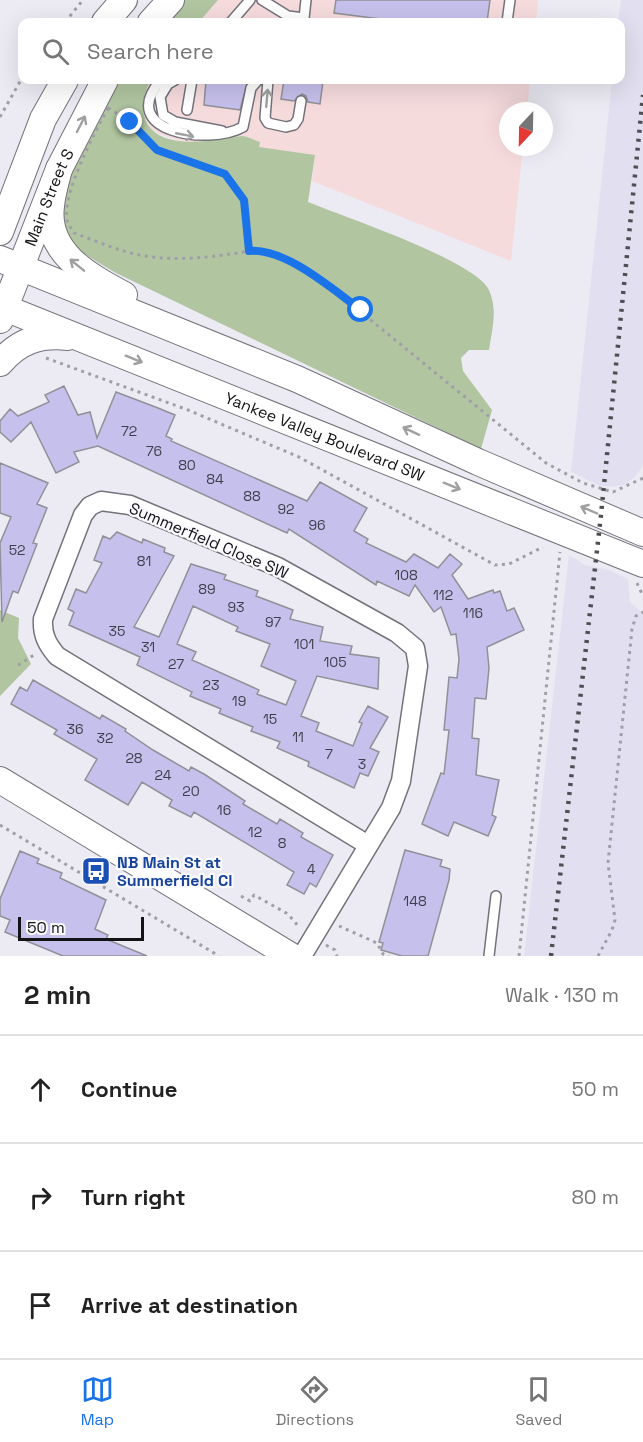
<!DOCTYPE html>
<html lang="en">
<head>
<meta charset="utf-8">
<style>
  body { margin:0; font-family:"Space Grotesk",sans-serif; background:#f6f6f6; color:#222 }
  .compass { position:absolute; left:499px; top:102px; width:54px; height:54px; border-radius:50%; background:#fff; box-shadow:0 6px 24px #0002; rotate:202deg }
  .scale { position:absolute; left:18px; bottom:15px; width:126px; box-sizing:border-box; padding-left:6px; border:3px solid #131215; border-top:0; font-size:16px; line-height:21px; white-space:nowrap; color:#131215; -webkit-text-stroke:4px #f9f9fe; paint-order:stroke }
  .stop { position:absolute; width:18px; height:18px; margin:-14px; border:4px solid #1a73e8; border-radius:50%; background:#fff }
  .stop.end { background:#1a73e8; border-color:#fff; box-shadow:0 2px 6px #0008 }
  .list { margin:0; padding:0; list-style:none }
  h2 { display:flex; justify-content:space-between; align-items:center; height:78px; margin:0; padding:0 24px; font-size:26px }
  h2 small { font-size:20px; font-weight:400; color:#767676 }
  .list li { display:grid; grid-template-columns:39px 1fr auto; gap:18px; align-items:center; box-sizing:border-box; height:108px; padding:0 24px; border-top:2px solid #e0e0e0 }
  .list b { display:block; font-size:22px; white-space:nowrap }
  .list em { font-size:20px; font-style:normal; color:#767676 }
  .icon { flex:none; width:33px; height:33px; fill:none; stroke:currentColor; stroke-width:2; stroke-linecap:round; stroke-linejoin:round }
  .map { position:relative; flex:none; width:643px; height:956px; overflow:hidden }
  .search { position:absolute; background:#fff; box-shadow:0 6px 24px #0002; left:18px; right:18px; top:18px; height:66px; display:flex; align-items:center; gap:15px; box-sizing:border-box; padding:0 21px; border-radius:12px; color:#767676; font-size:22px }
  .sheet { height:402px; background:#fff }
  nav { display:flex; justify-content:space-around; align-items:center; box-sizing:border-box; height:84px; border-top:2px solid #e0e0e0; background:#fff; font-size:16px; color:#767676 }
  nav a { display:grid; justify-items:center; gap:3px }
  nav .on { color:#1a73e8 }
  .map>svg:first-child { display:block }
  .commercial { fill:#f6dbdd }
  .built { fill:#e2e0f0 }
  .green { fill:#b1c5a1 }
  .building { fill:#c6c0ec; stroke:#919098; stroke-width:1.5; fill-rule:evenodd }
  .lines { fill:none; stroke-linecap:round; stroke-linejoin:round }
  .lane-casing { stroke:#74737b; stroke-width:12 }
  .street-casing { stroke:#74737b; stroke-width:21 }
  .secondary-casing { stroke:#74737b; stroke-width:28 }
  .path { stroke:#a09fa6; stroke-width:3; stroke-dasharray:3 4.5; stroke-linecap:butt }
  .lane { stroke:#fff; stroke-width:9 }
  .street { stroke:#fff; stroke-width:18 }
  .secondary { stroke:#fff; stroke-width:26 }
  .rail { stroke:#4f4e52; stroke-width:4.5; stroke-dasharray:3 6; stroke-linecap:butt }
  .oneway { stroke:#a1a0a1 }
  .route { stroke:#1a73e8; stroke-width:8 }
  .labels { text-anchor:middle; stroke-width:4.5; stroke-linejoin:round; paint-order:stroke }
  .number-label { font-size:14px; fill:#403e4b }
  .street-label { font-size:16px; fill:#131215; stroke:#f9f9fe }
  .transit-label { font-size:16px; font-weight:bold; fill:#164399; stroke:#f9f9fe; text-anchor:start }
</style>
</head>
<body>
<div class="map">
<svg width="643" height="956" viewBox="0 0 643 956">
  <rect width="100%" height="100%" fill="#ecebf4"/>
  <!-- commercial -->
  <path class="commercial" d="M218 0H538L536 22H199Z
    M151 80H530L527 111H508V147H523L511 261 312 181 315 155 259 147 244 136 202 143 180 141 159 134 150 128 143 108 145 91Z"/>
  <!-- built -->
  <path class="built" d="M621 0H643V466L634 478 623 485 611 487 598 485 571 472 612 80H620V22H618Z
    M569 555 585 565 609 570 628 579 630 602 643 614V956H524Z"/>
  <!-- green -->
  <path class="green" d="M185 0H218L199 22H167Z
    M119 80H151C145 91 141 102 144 115 153 154 216 140 242 136 247 136 254 140 260 142L259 147 315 155 308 202C342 216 476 261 489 290 498 310 492 330 489 350H469L461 358 463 371 492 410 481 449 116 273C100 263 74 251 66 233 51 198 97 109 119 80Z
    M0 610 19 618 18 638 31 664 0 696Z"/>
  <!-- building -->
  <path class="building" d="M336 0H490L487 22H404L334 13Z
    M206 80H248L240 110 204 105Z
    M284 80 323 81 320 104 308 102 306 96 302 94 294 101 281 99Z
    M64 386 78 415 90 412 97 438 116 392 158 408 175 415 166 436 172 439 171 441 307 501 320 482 367 508 354 531 368 539 366 543 406 562 414 554 438 568 450 554 462 564 452 575 468 599 493 590 494 593 500 591 507 611 514 608 524 630 487 647 489 668 486 699 475 698 472 738 479 739 476 775 499 780 492 815 496 817 488 836 454 822 448 836 422 824 441 773 444 774 449 730H444L449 677 457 678 459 659 456 634 451 635 441 607 434 612 415 585 409 596 377 581 376 585 289 529 287 533 98 446 74 452 79 462 56 473 31 422 11 442 0 432V421L10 409 18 416 49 402 45 395Z
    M0 463 48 483 37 504 47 508 33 543 37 544 18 593 13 591 2 622 0 543 11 517 0 513Z
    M117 532 142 543 143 539 165 548 164 552 174 556 134 627 159 637 191 564 226 575 224 579 258 591 256 596 293 610 290 619 323 627 320 641 352 646 350 654 379 658 378 689 317 676 301 716 319 723 316 731 353 746 362 723 359 722 368 706 388 717 370 748 379 752 368 776 360 773 354 788 308 766 309 762 277 748 280 742 251 731 253 727 219 713 221 709 190 696 192 692 137 665 140 657 69 625 74 612 68 609 76 589 86 593 102 563 94 560 103 536 110 539ZM193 606 238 627 236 631 270 644 261 666 296 681 286 705 257 694 259 690 192 660 196 652 177 644Z
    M33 680 100 719 102 715 126 729 125 731 153 750 189 771 191 767 204 774 245 801 243 804 277 824 280 819 303 833 301 837 333 855 316 887 310 883 304 894 287 885 294 872 194 812 191 817 169 806 172 800 142 782 128 805 85 780 97 759 54 734 57 730 11 704 20 687 27 691Z
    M405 850 442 860 440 866 450 869 449 880 428 956H402L381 950 383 943 379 942Z
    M20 851 39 859 37 863 62 873 60 878 106 900 95 929 108 935 106 939 147 956H63L5 932 10 920 0 916V899Z"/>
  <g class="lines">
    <!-- lane casing -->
    <g class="lane-casing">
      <path id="lane" d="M262 0 288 16 304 18 306 0
        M231 22 250 0
        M507 22 510 0
        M161 80C115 132 209 146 243 127L251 88 258 80
        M175 80 168 84 160 97 163 115 175 122 222 131
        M268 80 265 118 268 123 286 127 294 125 298 119 301 101
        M187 110 192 80
        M489 956 496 896"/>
    </g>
    <!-- street casing -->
    <g class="street-casing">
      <path id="street" d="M302 956 391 808 401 781 418 666 415 648 397 633 278 567 130 505 101 501 90 506 83 515 43 619C42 635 47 644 57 656L368 845"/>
    </g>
    <!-- secondary casing -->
    <g class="secondary-casing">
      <g id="secondary">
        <path d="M105 22 124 0"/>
        <path d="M151 22 171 0"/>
        <path d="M59 169C56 181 52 194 51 206 45 253 89 276 124 295"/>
        <path d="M0 232 43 119 65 80"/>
        <path d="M0 259 297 379 478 462 643 533"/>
        <path id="s1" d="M0 306 643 564"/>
        <path id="s2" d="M0 320 59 169 105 80"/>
        <path d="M0 363C19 341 39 334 68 337"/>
        <path d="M0 780 291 956"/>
      </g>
    </g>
    <!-- path -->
    <path class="path" d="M65 22 83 0
      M108 108 131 122 157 150 225 174 244 200 249 251C209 258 166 263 127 252 109 247 91 239 74 233 72 229 68 225 67 220 62 194 95 132 108 108Z
      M0 117 22 78
      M249 251C276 248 301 268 324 282L546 463 583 483 613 492 643 478
      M46 358 188 410 299 457 495 565 509 564 543 547
      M637 583 643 596
      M18 665 34 655
      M0 825 219 956
      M241 896 250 901 254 895 288 914 299 927
      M339 926 377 943 383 954 389 956
      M326 945 335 950 337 956
      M519 956 560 552
      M598 956 612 930 615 920 608 863 632 629 636 616 643 612"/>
    <!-- lane -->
    <use href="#lane" class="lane"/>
    <!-- street -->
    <use href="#street" class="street"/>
    <!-- secondary -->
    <use href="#secondary" class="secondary"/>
    <!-- rail -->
    <path class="rail" d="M551 956 601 515 643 95"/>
  </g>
  <!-- one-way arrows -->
  <defs><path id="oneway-shaft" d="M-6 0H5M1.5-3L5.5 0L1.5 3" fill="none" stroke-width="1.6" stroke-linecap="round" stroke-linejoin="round" transform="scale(1.5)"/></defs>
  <g class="oneway">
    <use href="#oneway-shaft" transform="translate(267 98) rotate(-85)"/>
    <use href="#oneway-shaft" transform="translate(81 124) rotate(-63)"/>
    <use href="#oneway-shaft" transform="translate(185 135) rotate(11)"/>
    <use href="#oneway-shaft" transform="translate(77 265) rotate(-141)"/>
    <use href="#oneway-shaft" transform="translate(134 359) rotate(22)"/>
    <use href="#oneway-shaft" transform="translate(411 431) rotate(-155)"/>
    <use href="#oneway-shaft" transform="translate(452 486) rotate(22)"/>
    <use href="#oneway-shaft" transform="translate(589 510) rotate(-157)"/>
  </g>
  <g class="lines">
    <!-- route -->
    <path class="route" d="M130 122 157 150 225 174 244 200 249 251C286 248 332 289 361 310"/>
  </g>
  <!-- icons -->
  <defs>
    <g id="bus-square" transform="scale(1.5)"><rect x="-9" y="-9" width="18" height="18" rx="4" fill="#1a4fb4" stroke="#f9f9fe"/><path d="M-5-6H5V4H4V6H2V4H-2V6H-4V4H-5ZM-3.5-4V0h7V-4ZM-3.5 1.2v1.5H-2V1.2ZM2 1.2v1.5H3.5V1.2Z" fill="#fff"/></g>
  </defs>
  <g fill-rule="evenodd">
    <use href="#bus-square" x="96" y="871"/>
  </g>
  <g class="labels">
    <!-- number labels -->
    <g class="number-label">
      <text x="129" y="436">72</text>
      <text x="154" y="456">76</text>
      <text x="187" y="470">80</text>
      <text x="215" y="484">84</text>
      <text x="252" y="501">88</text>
      <text x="286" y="514">92</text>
      <text x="317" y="530">96</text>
      <text x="17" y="555">52</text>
      <text x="144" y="566">81</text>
      <text x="406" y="580">108</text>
      <text x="207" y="594">89</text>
      <text x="443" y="600">112</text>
      <text x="236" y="612">93</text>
      <text x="473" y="618">116</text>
      <text x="273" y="627">97</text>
      <text x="117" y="636">35</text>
      <text x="304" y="649">101</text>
      <text x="148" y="652">31</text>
      <text x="335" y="667">105</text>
      <text x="176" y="669">27</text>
      <text x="211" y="690">23</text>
      <text x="239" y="706">19</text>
      <text x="270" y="724">15</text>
      <text x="75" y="734">36</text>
      <text x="298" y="742">11</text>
      <text x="105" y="743">32</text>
      <text x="329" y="759">7</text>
      <text x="134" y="763">28</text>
      <text x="362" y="769">3</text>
      <text x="163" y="780">24</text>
      <text x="191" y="796">20</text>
      <text x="224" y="815">16</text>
      <text x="255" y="837">12</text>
      <text x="282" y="848">8</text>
      <text x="311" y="874">4</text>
      <text x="415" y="906">148</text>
    </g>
    <!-- street labels -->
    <g class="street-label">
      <text dy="6" stroke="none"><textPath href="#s2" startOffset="132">Main Street S</textPath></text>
      <text dy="6" stroke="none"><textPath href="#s1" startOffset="350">Yankee Valley Boulevard SW</textPath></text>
      <text transform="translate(209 540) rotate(23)" y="6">Summerfield Close SW</text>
    </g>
    <!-- transit labels -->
    <g class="transit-label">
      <text x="117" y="868">NB Main St at<tspan x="117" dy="18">Summerfield Cl</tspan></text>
    </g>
  </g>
</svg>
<svg class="compass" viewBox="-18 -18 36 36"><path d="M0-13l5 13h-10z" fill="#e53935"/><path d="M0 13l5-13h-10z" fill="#767676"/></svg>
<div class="scale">50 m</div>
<div class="stop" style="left:361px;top:310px"></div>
<div class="stop end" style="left:130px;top:122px"></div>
<div class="search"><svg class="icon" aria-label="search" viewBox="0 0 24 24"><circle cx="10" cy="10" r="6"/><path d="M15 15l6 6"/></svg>Search here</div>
</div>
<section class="sheet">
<h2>2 min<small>Walk · 130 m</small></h2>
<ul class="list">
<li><svg class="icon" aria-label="ahead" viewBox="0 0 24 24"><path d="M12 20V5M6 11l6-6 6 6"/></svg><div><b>Continue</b></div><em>50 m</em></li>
<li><svg class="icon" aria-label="right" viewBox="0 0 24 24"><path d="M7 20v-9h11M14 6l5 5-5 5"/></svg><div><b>Turn right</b></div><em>80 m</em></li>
<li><svg class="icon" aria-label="arrive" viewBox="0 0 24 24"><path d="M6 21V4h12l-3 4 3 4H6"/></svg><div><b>Arrive at destination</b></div></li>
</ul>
</section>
<nav>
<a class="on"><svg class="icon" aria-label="map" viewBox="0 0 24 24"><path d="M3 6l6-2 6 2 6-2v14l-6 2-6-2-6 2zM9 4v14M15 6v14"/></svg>Map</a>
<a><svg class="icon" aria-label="directions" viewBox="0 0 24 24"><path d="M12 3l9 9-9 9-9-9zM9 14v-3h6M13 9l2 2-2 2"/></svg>Directions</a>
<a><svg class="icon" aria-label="saved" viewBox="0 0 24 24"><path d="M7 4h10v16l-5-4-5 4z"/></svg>Saved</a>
</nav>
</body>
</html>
